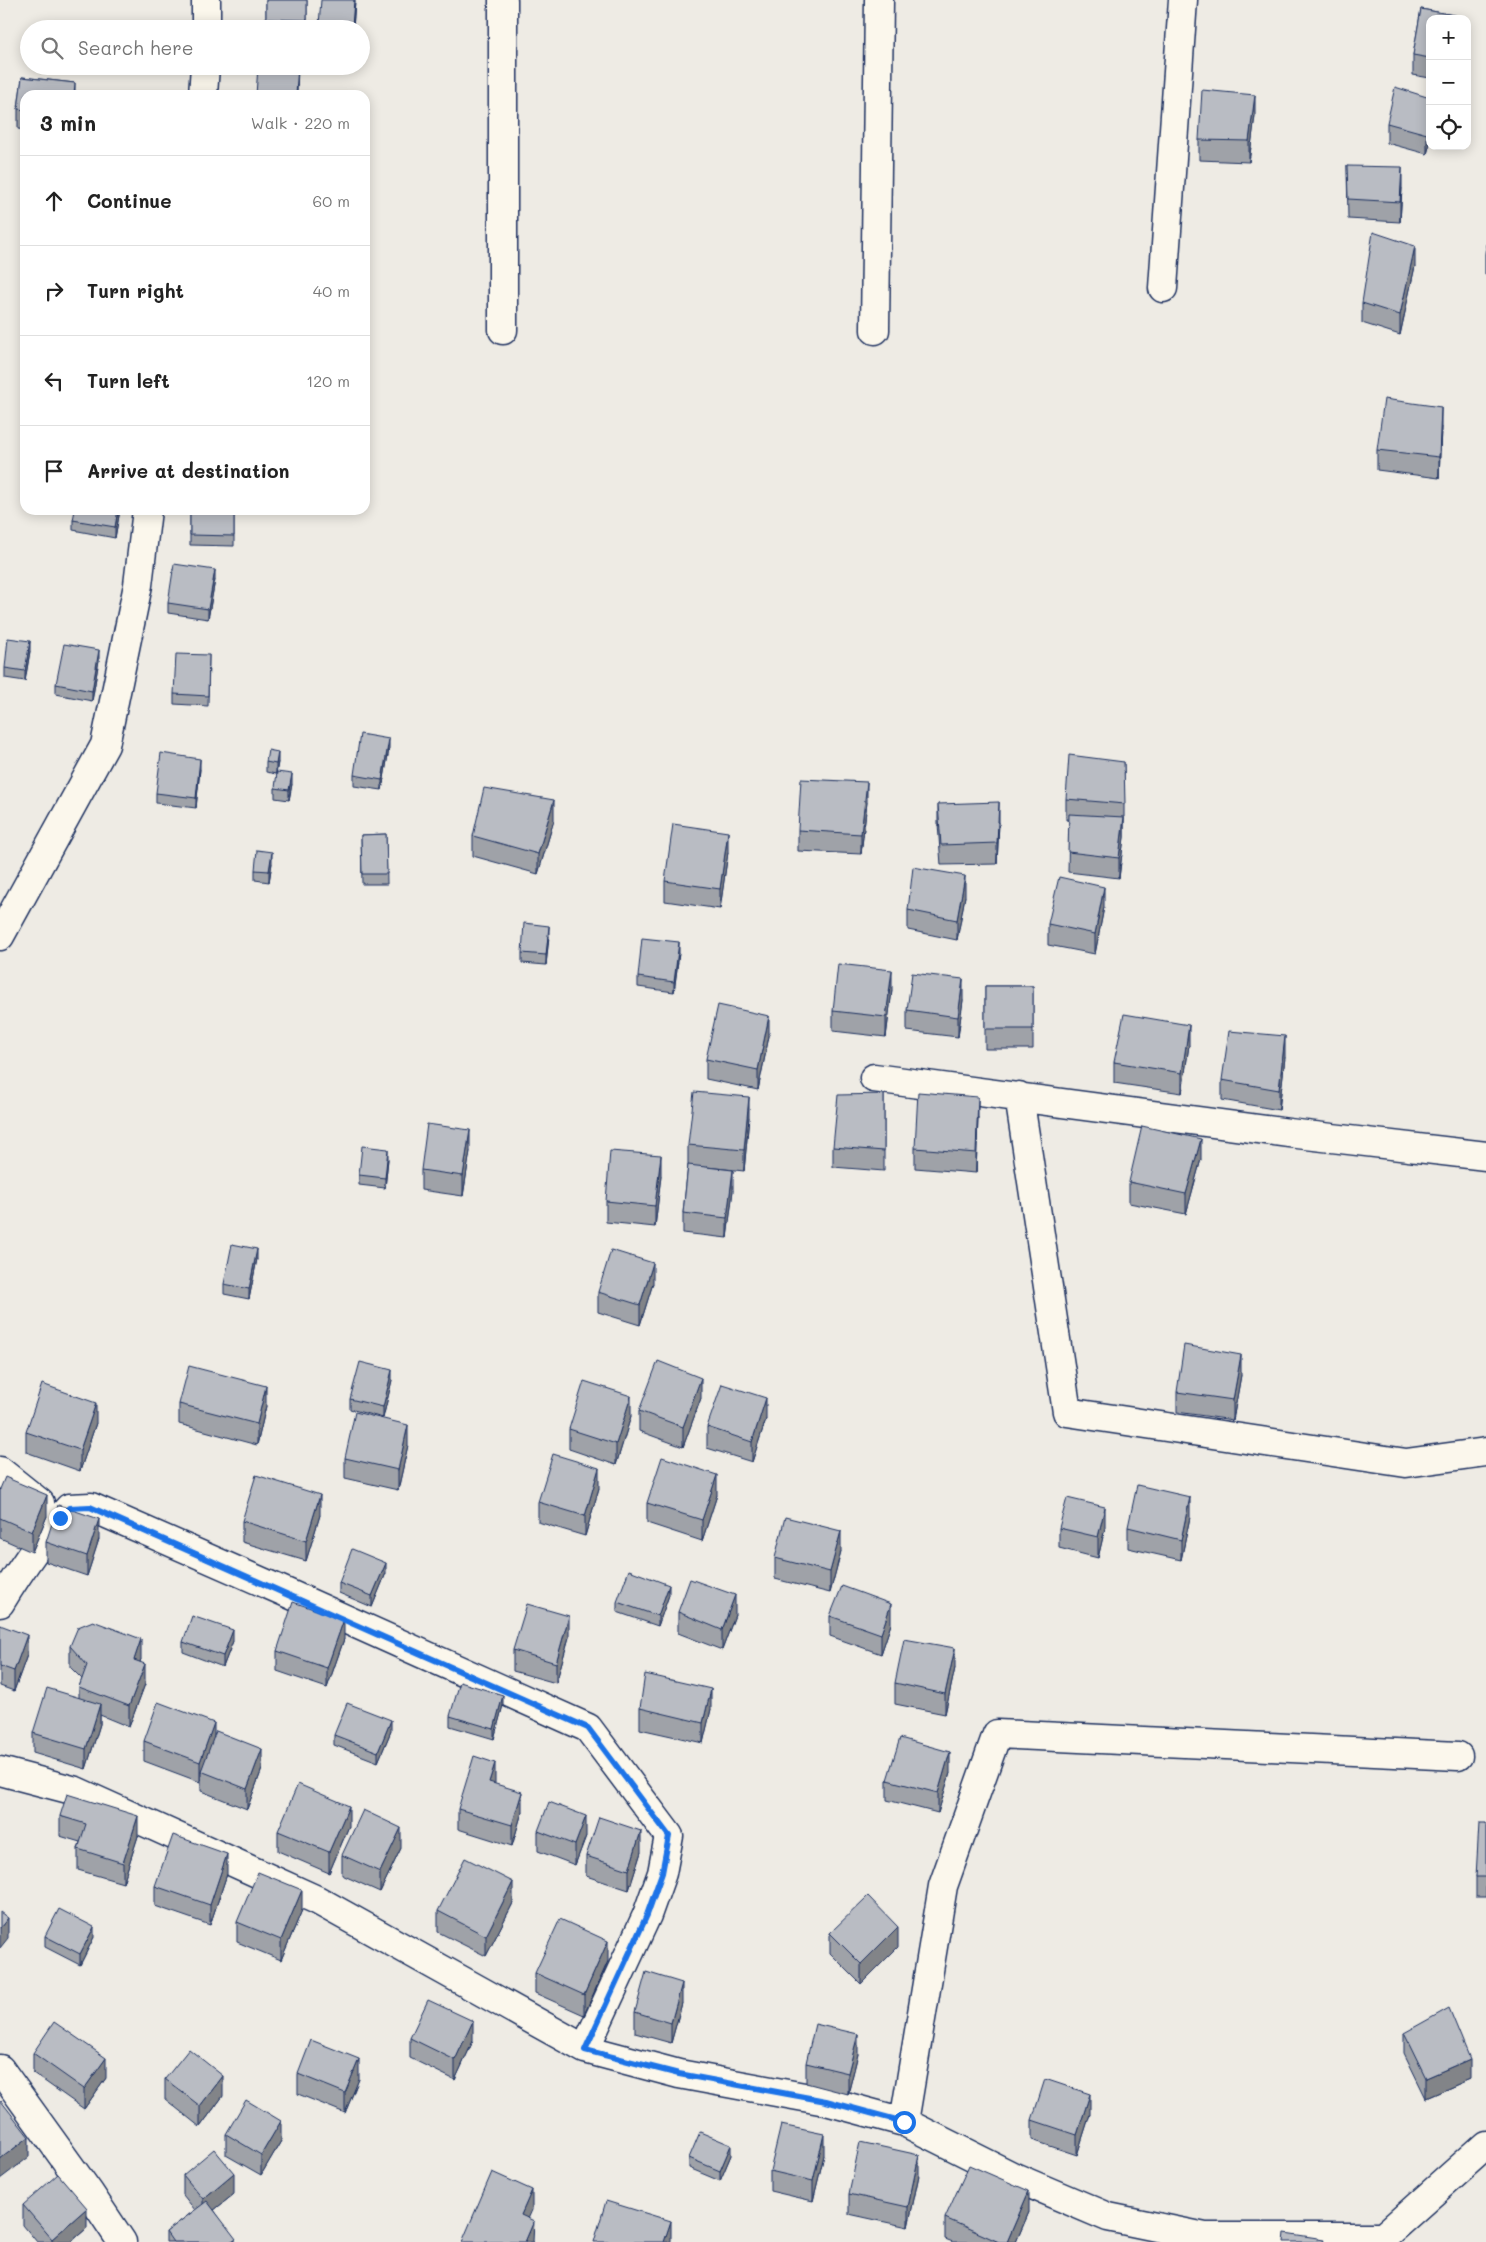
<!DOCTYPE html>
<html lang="en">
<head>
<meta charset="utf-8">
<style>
  body { margin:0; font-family:Mali,sans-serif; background:#f2f2f2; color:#222 }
  .controls { position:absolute; right:15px; top:15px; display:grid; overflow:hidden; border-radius:10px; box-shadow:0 2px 12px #0003 }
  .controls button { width:45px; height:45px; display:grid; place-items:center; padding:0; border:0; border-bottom:1px solid #e0e0e0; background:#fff; color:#222; font:25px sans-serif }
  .stop { position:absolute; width:15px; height:15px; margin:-11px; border:4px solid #1a73e8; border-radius:50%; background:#fff }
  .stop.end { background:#1a73e8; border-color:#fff; box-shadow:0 1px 5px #0008 }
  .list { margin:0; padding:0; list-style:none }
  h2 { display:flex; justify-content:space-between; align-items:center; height:65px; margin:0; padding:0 20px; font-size:21px }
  h2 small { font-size:16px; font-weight:400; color:#767676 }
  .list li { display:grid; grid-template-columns:32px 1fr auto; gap:15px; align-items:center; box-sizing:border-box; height:90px; padding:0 20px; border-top:1px solid #e0e0e0 }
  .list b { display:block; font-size:19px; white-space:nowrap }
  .list em { font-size:16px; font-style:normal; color:#767676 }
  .icon { flex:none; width:28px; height:28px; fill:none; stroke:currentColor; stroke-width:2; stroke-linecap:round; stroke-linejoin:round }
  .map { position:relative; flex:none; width:1486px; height:2242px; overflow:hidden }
  .search { position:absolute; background:#fff; box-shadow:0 2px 12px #0003; left:20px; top:20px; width:350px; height:55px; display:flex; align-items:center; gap:12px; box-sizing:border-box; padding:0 18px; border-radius:28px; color:#767676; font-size:19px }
  .panel { position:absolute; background:#fff; box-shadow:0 2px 12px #0003; left:20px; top:90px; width:350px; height:425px; border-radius:15px }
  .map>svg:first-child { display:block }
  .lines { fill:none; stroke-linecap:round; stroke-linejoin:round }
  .minor-casing { stroke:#1b2f5e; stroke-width:31 }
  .minor { stroke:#fbf7ec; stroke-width:28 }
  .wall { fill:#9fa2a8; stroke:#1b2f5e }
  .shaded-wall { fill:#828488; stroke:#1b2f5e }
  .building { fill:#b9bcc3; stroke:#1b2f5e }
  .route { stroke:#1a73e8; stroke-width:6 }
</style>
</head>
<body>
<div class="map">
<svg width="1486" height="2242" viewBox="0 0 1486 2242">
  <rect width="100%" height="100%" fill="#eeebe4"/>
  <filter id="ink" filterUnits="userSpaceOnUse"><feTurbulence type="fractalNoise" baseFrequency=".02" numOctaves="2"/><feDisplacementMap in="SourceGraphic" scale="10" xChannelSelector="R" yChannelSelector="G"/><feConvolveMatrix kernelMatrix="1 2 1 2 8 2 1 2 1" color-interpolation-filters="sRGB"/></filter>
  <g filter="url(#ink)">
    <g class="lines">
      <!-- minor casing -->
      <g class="minor-casing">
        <path id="minor" d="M206 29V0
          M203 95 205 66
          M1163 288 1183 0
          M503 330V0
          M875 330 879 0
          M0 936 105 745 138 585 147 510
          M874 1078 1289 1133 1486 1156
          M1019 1096 1067 1412 1406 1463 1486 1452
          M0 1471 40 1503
          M0 1603C20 1570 43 1536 69 1508L91 1507 285 1592 588 1728 669 1836 662 1873 647 1915 585 2049
          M0 1771 76 1791 317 1900 585 2049 679 2074 826 2101 904 2122 1014 2177 1108 2217 1205 2237H1383L1486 2145
          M0 2069 90 2194 122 2242
          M904 2122 943 1886 997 1734 1458 1756"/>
      </g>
      <!-- minor -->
      <use href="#minor" class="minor"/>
    </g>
    <!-- wall -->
    <path class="wall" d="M266 0H307V29H266Z
      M355 0 353 29H319V25Z
      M1421 9 1459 16V19H1430V78L1413 75V55Z
      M22 77 75 83V95H25V130L18 129V109Z
      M1430 98V143L1427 154 1387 143V123Z
      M1255 115 1249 162 1199 160V140Z
      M1347 166 1402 188 1400 222 1348 219Z
      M1486 244V274H1485V254Z
      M1415 266 1400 335 1362 323V303Z
      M1441 427 1439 478 1377 470V450Z
      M120 510 115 538 73 530V520Z
      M190 510H234V546L190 545Z
      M215 580 208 619 168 613V603Z
      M30 651 25 681 5 678V668Z
      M209 655 208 706 174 704V694Z
      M99 660 92 701 56 694V684Z
      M389 749 382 790 354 786V775Z
      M266 762H278L276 774 266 772Z
      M1124 762V837L1119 878 1068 872 1069 820H1066V799Z
      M200 769 196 808 156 803V793Z
      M292 784 289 800 275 798V788Z
      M867 802 861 854 798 851V830Z
      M938 804 999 822 997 864 941 865 938 824Z
      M554 820 538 874 473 856V836Z
      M386 834 387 884H362L361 835Z
      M728 852 720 909 665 901V881Z
      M272 863 269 882 255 880V870Z
      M965 896 957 940 908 930V910Z
      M1104 907 1095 954 1048 945V924Z
      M549 936 546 965 522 963V953Z
      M679 953 674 992 638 987V977Z
      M985 986H1033V1049H985Z
      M892 990 886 1037 833 1031V1011Z
      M963 1000 958 1037 907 1031V1010Z
      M769 1036 758 1090 706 1079V1059Z
      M1189 1045 1182 1093 1114 1083V1062Z
      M1285 1057 1279 1110 1222 1100V1080Z
      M884 1094V1171L833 1167V1147Z
      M749 1117 744 1171 707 1167 733 1190 727 1238 683 1233V1213L688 1165V1145Z
      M978 1117 976 1173 915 1168V1148Z
      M470 1151 463 1196 421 1190V1170Z
      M388 1159 385 1188 359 1185V1175Z
      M1201 1159 1186 1214 1129 1203V1182Z
      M661 1175 655 1227 606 1222V1201Z
      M257 1259 249 1299 224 1294V1284Z
      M653 1283 640 1325 598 1312V1292Z
      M1241 1375 1233 1420 1177 1412V1392Z
      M392 1380 383 1418 350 1409V1399Z
      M701 1398 683 1447 639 1431V1411Z
      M179 1404 266 1406 257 1445 179 1424Z
      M631 1416 616 1465 569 1449V1429Z
      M766 1419 752 1462 707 1448V1427Z
      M96 1423 80 1471 26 1452V1432Z
      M408 1445 398 1490 345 1478V1458Z
      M599 1488 585 1536 538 1522V1502Z
      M0 1489 47 1516 32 1552 0 1538Z
      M717 1495 702 1541 647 1523V1503Z
      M320 1515 306 1561 242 1542V1521Z
      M1190 1517 1181 1560 1128 1548V1527Z
      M1059 1528H1105L1098 1558 1059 1548Z
      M99 1539 87 1576 46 1562V1542Z
      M841 1551 830 1593 775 1579V1558Z
      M386 1573 372 1607 339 1593V1583Z
      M669 1595 658 1626 617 1612V1602Z
      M678 1612 735 1615 722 1650 678 1633Z
      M830 1616 891 1624 881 1654 830 1636Z
      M0 1625 27 1655 14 1691 0 1686Z
      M569 1637 556 1683 513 1671V1650Z
      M344 1639 327 1688 277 1671V1651Z
      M233 1641 223 1667 183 1652V1642Z
      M70 1646 141 1659 140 1662 145 1684 129 1727 100 1715V1724L86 1769 33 1753V1733L79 1698V1687L82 1679 70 1667Z
      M955 1668 945 1714 895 1704V1683Z
      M503 1705 494 1739 450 1726V1716Z
      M640 1708 711 1709 703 1743 640 1729Z
      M391 1731 378 1762 334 1745V1735Z
      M214 1737 262 1769 247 1809 201 1791V1778L200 1782 144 1761V1741Z
      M950 1773 938 1813 887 1800V1780Z
      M494 1783 522 1812 512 1846 458 1829V1809Z
      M60 1816 138 1836 123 1883 78 1870V1849L80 1842 60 1836Z
      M1486 1823V1897H1476V1877Z
      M349 1826 329 1873 278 1851V1831Z
      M538 1831 586 1836 575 1865 538 1851Z
      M401 1848 380 1892 342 1875V1855Z
      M641 1852 629 1890 586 1876V1856Z
      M227 1874 210 1925 155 1906V1886Z
      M513 1903 486 1956 438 1932V1911Z
      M302 1910 281 1960 237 1942V1922Z
      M830 1933 898 1947 861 1984 830 1953Z
      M45 1936 94 1937 80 1965 45 1947Z
      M608 1961 584 2015 535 1993V1973Z
      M682 2003 671 2043 635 2033V2012Z
      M1404 2033 1470 2079 1426 2098 1404 2053Z
      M410 2038 473 2041 455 2080 410 2058Z
      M33 2053 106 2078 84 2109 33 2073Z
      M858 2054 848 2094 806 2083V2063Z
      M298 2074 359 2079 345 2113 298 2094Z
      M165 2079 223 2096 200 2127 165 2099Z
      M1090 2114 1077 2155 1032 2140V2120Z
      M226 2134 281 2141 261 2175 226 2155Z
      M731 2155 720 2181 689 2168V2158Z
      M824 2155 813 2201 770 2191V2171Z
      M183 2175 234 2194 214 2210 236 2242H166V2232L195 2210 183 2195Z
      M919 2175 908 2227 849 2214V2194Z
      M23 2205 87 2228 71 2242H37L23 2225Z
      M1029 2212 1016 2242H953L945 2239V2218Z"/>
    <!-- shaded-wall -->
    <path class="shaded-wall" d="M354 0H355L353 29H352Z
      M298 66 297 95H296Z
      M1255 95V115L1249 162V141Z
      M1430 123V143L1427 154V134Z
      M1402 167V188L1400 222V202Z
      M1415 246V266L1400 335V315Z
      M1441 407V427L1439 478V457Z
      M118 510H120L115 538V527Z
      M215 570V580L208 619V609Z
      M30 641V651L25 681V671Z
      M99 650V660L92 701V691Z
      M389 739V749L382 790V780Z
      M278 752V762L276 774V764Z
      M200 759V769L196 808V798Z
      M292 774V784L289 800V790Z
      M867 782V802L861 854V834Z
      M554 800V820L538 874V854Z
      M999 802V822L997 864V843Z
      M1124 817V837L1119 878V858Z
      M728 832V852L720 909V889Z
      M272 852V863L269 882V871Z
      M965 876V896L957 940V920Z
      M1104 887V907L1095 954V934Z
      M549 926V936L546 965V955Z
      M679 942V953L674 992V982Z
      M892 970V990L886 1037V1017Z
      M963 979V1000L958 1037V1017Z
      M769 1016V1036L758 1090V1070Z
      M1189 1025V1045L1182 1093V1073Z
      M1285 1036V1057L1279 1110V1090Z
      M749 1097V1117L744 1171V1150Z
      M978 1097V1117L976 1173V1153Z
      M470 1130V1151L463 1196V1176Z
      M1201 1139V1159L1186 1214V1194Z
      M388 1149V1159L385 1188V1178Z
      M661 1155V1175L655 1227V1206Z
      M733 1170V1190L727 1238V1218Z
      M257 1249V1259L249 1299V1289Z
      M653 1263V1283L640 1325V1305Z
      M1241 1355V1375L1233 1420V1400Z
      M392 1370V1380L383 1418V1407Z
      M701 1378V1398L683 1447V1427Z
      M266 1386V1406L257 1445V1424Z
      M631 1396V1416L616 1465V1444Z
      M766 1398V1419L752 1462V1442Z
      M96 1403V1423L80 1471V1450Z
      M408 1425V1445L398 1490V1470Z
      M599 1468V1488L585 1536V1516Z
      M717 1475V1495L702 1541V1520Z
      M47 1495V1516L32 1552V1532Z
      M320 1495V1515L306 1561V1541Z
      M1190 1497V1517L1181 1560V1540Z
      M1105 1507V1528L1098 1558V1537Z
      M99 1519V1539L87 1576V1556Z
      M841 1531V1551L830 1593V1572Z
      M386 1563V1573L372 1607V1596Z
      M669 1585V1595L658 1626V1616Z
      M735 1595V1615L722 1650V1630Z
      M891 1604V1624L881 1654V1634Z
      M569 1616V1637L556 1683V1663Z
      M344 1619V1639L327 1688V1668Z
      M233 1630V1641L223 1667V1656Z
      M27 1635V1655L14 1691V1671Z
      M141 1639V1659L134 1680V1660Z
      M955 1648V1668L945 1714V1694Z
      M145 1664V1684L129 1727V1706Z
      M711 1689V1709L703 1743V1723Z
      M503 1695V1705L494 1739V1729Z
      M100 1704V1724L86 1769V1749Z
      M391 1720V1731L378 1762V1752Z
      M214 1723V1743L201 1771V1778L200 1782V1762Z
      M262 1749V1769L247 1809V1789Z
      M950 1752V1773L938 1813V1793Z
      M495 1763V1783L489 1802V1782Z
      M522 1792V1812L512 1846V1825Z
      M349 1806V1826L329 1873V1852Z
      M138 1816V1836L123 1883V1863Z
      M586 1816V1836L575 1865V1845Z
      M401 1828V1848L380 1892V1872Z
      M641 1831V1852L629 1890V1870Z
      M227 1854V1874L210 1925V1905Z
      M513 1882V1903L486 1956V1936Z
      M302 1890V1910L281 1960V1940Z
      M8 1918V1938L0 1948V1928Z
      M94 1927V1937L80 1965V1954Z
      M898 1927V1947L861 1984V1964Z
      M608 1941V1961L584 2015V1995Z
      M682 1983V2003L671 2043V2023Z
      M473 2021V2041L455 2080V2060Z
      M858 2034V2054L848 2094V2073Z
      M106 2058V2078L84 2109V2089Z
      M359 2059V2079L345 2113V2093Z
      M1470 2059V2079L1426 2098V2078Z
      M223 2076V2096L200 2127V2106Z
      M1090 2094V2114L1077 2155V2135Z
      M281 2121V2141L261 2175V2155Z
      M824 2134V2155L813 2201V2181Z
      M29 2137V2157L0 2179V2159Z
      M731 2145V2155L720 2181V2171Z
      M919 2155V2175L908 2227V2207Z
      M234 2173V2194L203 2219V2199Z
      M532 2190V2210L521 2235V2215Z
      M1029 2191V2212L1016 2242H1007Z
      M87 2208V2228L71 2242H52V2239Z
      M534 2221 533 2242H525Z
      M671 2221V2241L670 2242H664Z"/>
    <!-- building -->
    <path class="building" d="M266 0H307V20L266 19Z
      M321 0H354L352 27 319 25Z
      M1421 9 1459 16V19H1430V58L1413 55Z
      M258 66H298L296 95H256Z
      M22 77 75 83 74 95H25V110L18 109Z
      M1395 87 1430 98V123L1427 134 1387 123Z
      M1202 90 1255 95 1249 141 1199 140Z
      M1347 166 1402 167 1400 202 1348 199Z
      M1373 232 1415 246 1400 315 1362 303Z
      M1384 399 1441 407 1439 457 1377 450Z
      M75 510H118L115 527 73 520Z
      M190 510H234V536L190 535Z
      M174 564 215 570 208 609 168 603Z
      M8 638 30 641 25 671 5 668Z
      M64 644 99 650 92 691 56 684Z
      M176 654 209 655 208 696 174 694Z
      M360 734 389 739 382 780 354 775Z
      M268 750 278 752 276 764 266 762Z
      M161 753 200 759 196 798 156 793Z
      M1069 755 1124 762 1125 804 1066 799Z
      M277 772 292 774 289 790 275 788Z
      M801 779 867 782 861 834 798 830Z
      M484 788 554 800 538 854 473 836Z
      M999 802 997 843 941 845 938 804Z
      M1069 814 1124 817 1119 858 1068 852Z
      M673 824 728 832 720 889 665 881Z
      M386 834 387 874H362L361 835Z
      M257 850 272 852 269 871 255 870Z
      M913 867 965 876 957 920 908 910Z
      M1059 877 1104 887 1095 934 1048 924Z
      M524 923 549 926 546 955 522 953Z
      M642 938 679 942 674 982 638 977Z
      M838 964 892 970 886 1017 833 1011Z
      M912 973 963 979 958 1017 907 1010Z
      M985 986H1033V1029H985Z
      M718 1005 769 1016 758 1070 706 1059Z
      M1124 1014 1189 1025 1182 1073 1114 1062Z
      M1229 1031 1285 1036 1279 1090 1222 1080Z
      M694 1092 749 1097 744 1150 688 1145Z
      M918 1092 978 1097 976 1153 915 1148Z
      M884 1094V1151L833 1147 838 1095Z
      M427 1124 470 1130 463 1176 421 1170Z
      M1142 1126 1201 1139 1186 1194 1129 1182Z
      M362 1146 388 1149 385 1178 359 1175Z
      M610 1151 661 1155 655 1206 606 1201Z
      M688 1165 733 1170 727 1218 683 1213Z
      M232 1244 257 1249 249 1289 224 1284Z
      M611 1250 653 1263 640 1305 598 1292Z
      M1184 1345 1241 1355 1233 1400 1177 1392Z
      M658 1361 701 1378 683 1427 639 1411Z
      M360 1362 392 1370 383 1407 350 1399Z
      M189 1366 266 1386 257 1424 179 1404Z
      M584 1381 631 1396 616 1444 569 1429Z
      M42 1384 96 1403 80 1450 26 1432Z
      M722 1384 766 1398 752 1442 707 1427Z
      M355 1412 408 1425 398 1470 345 1458Z
      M553 1454 599 1468 585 1516 538 1502Z
      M662 1457 717 1475 702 1520 647 1503Z
      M256 1475 320 1495 306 1541 242 1521Z
      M5 1477 47 1495 32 1532 0 1518V1489Z
      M1137 1485 1190 1497 1181 1540 1128 1527Z
      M1067 1498 1105 1507 1098 1537 1059 1528Z
      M58 1505 99 1519 87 1556 46 1542Z
      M785 1517 841 1531 830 1572 775 1558Z
      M352 1549 386 1563 372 1596 339 1583Z
      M629 1570 669 1585 658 1616 617 1602Z
      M690 1579 735 1595 722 1630 678 1612Z
      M842 1586 891 1604 881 1634 830 1616Z
      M293 1602 344 1619 327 1668 277 1651Z
      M527 1604 569 1616 556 1663 513 1650Z
      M192 1616 233 1630 223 1656 183 1642Z
      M93 1621 141 1639 134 1660 145 1664 129 1706 79 1687 87 1665 70 1646 78 1627Z
      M0 1625 27 1635 14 1671 0 1666Z
      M904 1639 955 1648 945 1694 895 1683Z
      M645 1674 711 1689 703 1723 640 1708Z
      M460 1682 503 1695 494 1729 450 1716Z
      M47 1688 100 1704 86 1749 33 1733Z
      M158 1702 214 1723 200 1762 144 1741Z
      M347 1703 391 1720 378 1752 334 1735Z
      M216 1731 262 1749 247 1789 201 1771Z
      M900 1738 950 1752 938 1793 887 1780Z
      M474 1756 495 1763 489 1782 522 1792 512 1825 458 1809Z
      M298 1784 349 1806 329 1852 278 1831Z
      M67 1794 138 1816 123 1863 78 1849 86 1824 60 1816Z
      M549 1802 586 1816 575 1845 538 1831Z
      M363 1810 401 1828 380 1872 342 1855Z
      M599 1817 641 1831 629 1870 586 1856Z
      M1479 1823H1486V1877H1476Z
      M173 1835 227 1854 210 1905 155 1886Z
      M465 1858 513 1882 486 1936 438 1911Z
      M258 1872 302 1890 281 1940 237 1922Z
      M868 1896 898 1927 861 1964 830 1933Z
      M59 1909 94 1927 80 1954 45 1936Z
      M0 1912 8 1918 0 1928Z
      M560 1919 608 1941 584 1995 535 1973Z
      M646 1972 682 1983 671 2023 635 2012Z
      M428 2000 473 2021 455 2060 410 2038Z
      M1449 2008 1470 2059 1426 2078 1404 2033Z
      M54 2022 106 2058 84 2089 33 2053Z
      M815 2024 858 2034 848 2073 806 2063Z
      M311 2040 359 2059 345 2093 298 2074Z
      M189 2049 223 2076 200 2106 165 2079Z
      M1045 2079 1090 2094 1077 2135 1032 2120Z
      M246 2100 281 2121 261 2155 226 2134Z
      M1 2101 29 2137 0 2159V2102Z
      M781 2125 824 2134 813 2181 770 2171Z
      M700 2132 731 2145 720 2171 689 2158Z
      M860 2142 919 2155 908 2207 849 2194Z
      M214 2149 234 2173 203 2199 183 2175Z
      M969 2165 1029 2191 1007 2242H999L945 2218Z
      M492 2172 532 2190 521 2215 534 2221 525 2242H462Z
      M58 2174 87 2208 52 2239 23 2205Z
      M207 2201 236 2239 232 2242H173L166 2232Z
      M606 2201 671 2221 664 2242H594Z
      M1285 2233 1324 2239 1323 2242H1284Z"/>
  </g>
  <g class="lines" filter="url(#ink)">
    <!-- route -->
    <path class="route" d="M60 1518 69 1508 90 1507 588 1728 669 1836 662 1873 647 1915 585 2050 679 2074 826 2101 904 2122"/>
  </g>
</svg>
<div class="controls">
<button>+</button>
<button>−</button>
<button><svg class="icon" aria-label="locate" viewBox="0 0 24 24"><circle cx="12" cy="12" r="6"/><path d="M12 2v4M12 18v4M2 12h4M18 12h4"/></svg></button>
</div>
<div class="stop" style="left:904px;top:2122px"></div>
<div class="stop end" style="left:60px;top:1518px"></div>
<div class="search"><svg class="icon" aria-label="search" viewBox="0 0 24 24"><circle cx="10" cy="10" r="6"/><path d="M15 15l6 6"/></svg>Search here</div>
<section class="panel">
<h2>3 min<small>Walk · 220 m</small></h2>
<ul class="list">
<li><svg class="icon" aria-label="ahead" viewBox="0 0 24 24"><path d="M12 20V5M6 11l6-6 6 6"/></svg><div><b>Continue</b></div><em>60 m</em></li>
<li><svg class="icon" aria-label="right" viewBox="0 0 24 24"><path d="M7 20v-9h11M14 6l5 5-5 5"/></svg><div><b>Turn right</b></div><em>40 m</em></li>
<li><svg class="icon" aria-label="left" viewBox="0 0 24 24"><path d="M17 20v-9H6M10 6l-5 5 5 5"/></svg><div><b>Turn left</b></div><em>120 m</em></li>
<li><svg class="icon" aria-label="arrive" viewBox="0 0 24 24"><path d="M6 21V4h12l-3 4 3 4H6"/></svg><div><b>Arrive at destination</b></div></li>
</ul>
</section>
</div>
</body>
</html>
